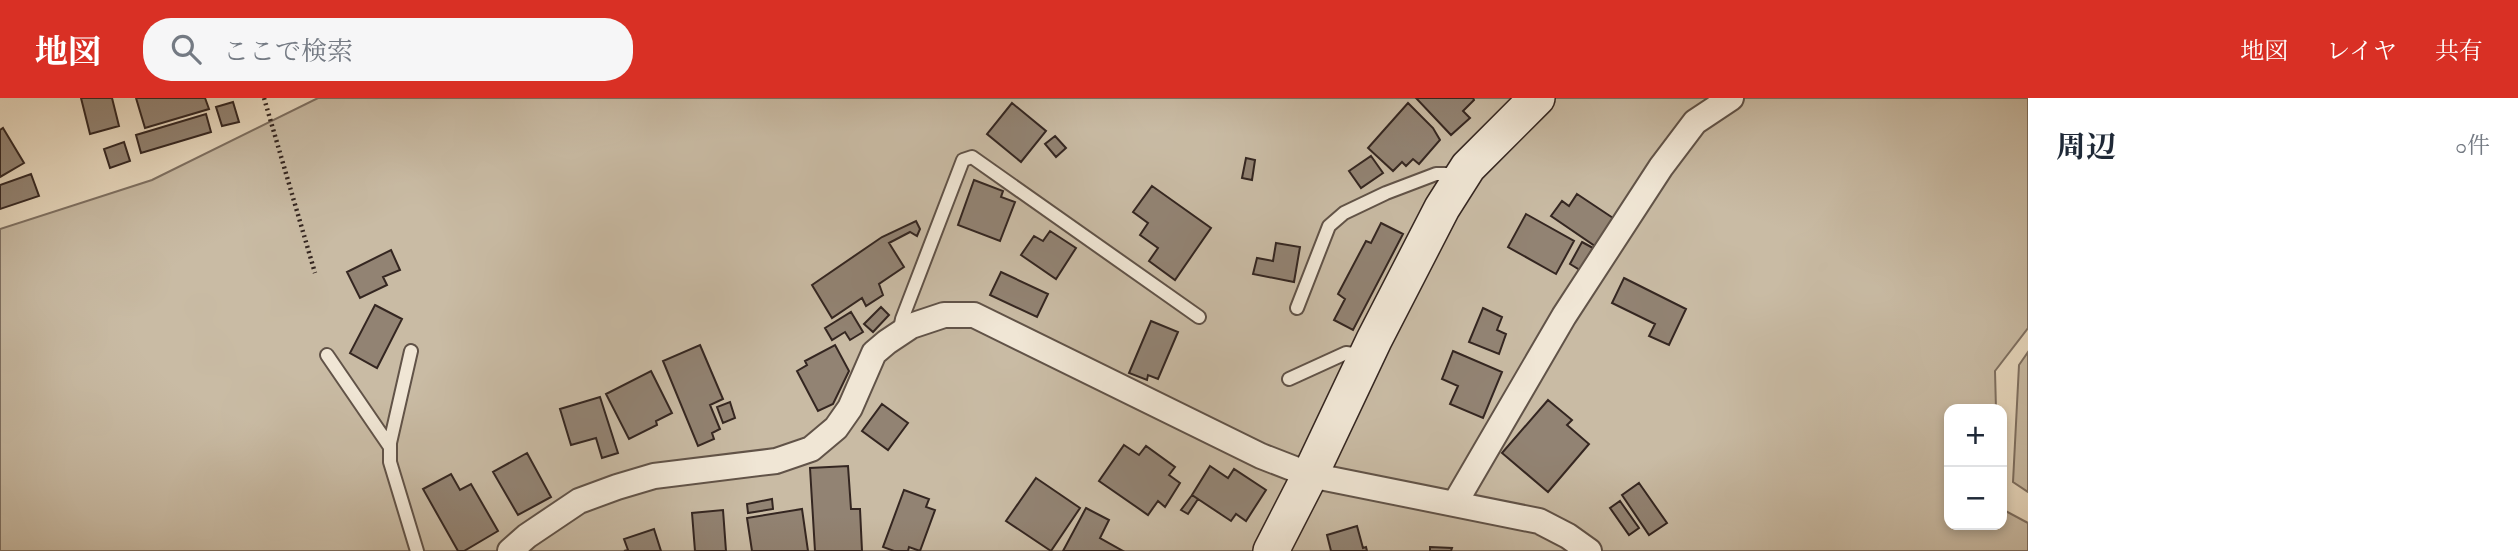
<!DOCTYPE html>
<html lang="ja">
<head>
<meta charset="utf-8">
<style>
  body { margin:0; font-family:"IM FELL Double Pica","Noto Serif JP",serif; background:#f6f6f7; color:#1f2937 }
  .controls { position:absolute; right:21px; bottom:21px; display:grid; overflow:hidden; border-radius:14px; box-shadow:0 4px 10px #0003 }
  .controls button { width:63px; height:63px; display:grid; place-items:center; padding:0; border:0; border-bottom:2px solid #e0e1e3; background:#fff; color:#1f2937; font:35px sans-serif }
  .list { margin:0; padding:0; list-style:none }
  h2 { display:flex; justify-content:space-between; align-items:center; height:91px; margin:0; padding:0 28px; font-size:30px }
  h2 small { font-size:23px; font-weight:400; color:#747a83 }
  .icon { flex:none; width:38px; height:38px; fill:none; stroke:currentColor; stroke-width:2; stroke-linecap:round; stroke-linejoin:round }
  .map { position:relative; flex:none; width:2028px; height:453px; overflow:hidden }
  header { display:flex; align-items:center; gap:42px; box-sizing:border-box; height:98px; padding:0 35px; background:#d93025; color:#fff }
  header strong { font-size:33px }
  nav { display:flex; gap:38px; margin-inline-start:auto; font-size:24px }
  .search { width:490px; height:63px; background:#f6f6f7; display:flex; align-items:center; gap:18px; box-sizing:border-box; padding:0 24px; border-radius:28px; color:#747a83; font-size:26px }
  main { display:flex }
  aside { flex:1; background:#fff }
  .map>svg:first-child { display:block }
  .green { fill:#c9bba4; stroke:#7e7062; stroke-width:2 }
  .building { fill:#928373; stroke:#342621; stroke-width:2 }
  .lines { fill:none; stroke-linecap:round; stroke-linejoin:round }
  .lane-casing { stroke:#615348; stroke-width:16 }
  .street-casing { stroke:#615348; stroke-width:28 }
  .secondary-casing { stroke:#342621; stroke-width:38 }
  .path { stroke:#342621; stroke-width:4.5; stroke-dasharray:2 3.5; stroke-linecap:butt }
  .lane { stroke:#f0e6d5; stroke-width:12 }
  .street { stroke:#f0e6d5; stroke-width:24 }
  .secondary { stroke:#f0e6d5; stroke-width:35 }
</style>
</head>
<body>
<header>
<strong>地図</strong>
<div class="search"><svg class="icon" aria-label="search" viewBox="0 0 24 24"><circle cx="10" cy="10" r="6"/><path d="M15 15l6 6"/></svg>ここで検索</div>
<nav><a>地図</a><a>レイヤ</a><a>共有</a></nav>
</header>
<main>
<div class="map">
<svg width="2028" height="453" viewBox="0 0 2028 453">
  <rect width="100%" height="100%" fill="#e8d9bf"/>
  <filter id="stains"><feTurbulence type="fractalNoise" baseFrequency=".00286" numOctaves="4"/><feColorMatrix values="0 0 0 0 .2 0 0 0 0 .09 0 0 0 0 .02 0 0 0 .5 -.17"/></filter>
  <radialGradient id="worn" r=".72"><stop offset=".6" stop-color="#630" stop-opacity="0"/><stop offset="1" stop-color="#630" stop-opacity=".3"/></radialGradient>
  <!-- green -->
  <path class="green" d="M318 0H2028V230L1995 273 1996 311H1949V427H2002V411L2028 425V453H0V131L152 82Z
    M2028 254V394L2013 384 2019 267Z"/>
  <!-- building -->
  <path class="building" d="M81 0H112L119 28 90 36Z
    M136 0H205L209 11 145 30Z
    M1416 0H1473L1474 2 1463 13 1470 20 1451 37Z
    M233 4 239 24 222 28 216 9Z
    M1012 5 1046 33 1021 64 987 36Z
    M1408 5 1433 30 1440 42 1419 66 1413 61 1406 68 1402 64 1393 73 1368 50Z
    M206 16 211 34 141 55 136 37Z
    M3 30 24 65 0 79V32Z
    M1055 38 1066 50 1056 59 1045 46Z
    M124 44 130 63 110 70 104 51Z
    M1371 58 1383 75 1361 90 1349 73Z
    M1246 60 1255 62 1252 82 1242 80Z
    M31 76 39 98 0 111V87Z
    M974 82 1003 93 1001 99 1015 104 1000 143 958 127Z
    M1152 88 1211 130 1175 182 1149 163 1158 150 1140 137 1148 125 1133 114Z
    M1577 96 1613 120 1595 148 1551 118 1562 103 1569 108Z
    M1526 116 1574 143 1556 176 1508 149Z
    M916 123 920 131 917 138 910 134 889 145 904 169 879 186 883 197 866 208 862 200 832 220 812 187 882 139Z
    M1381 125 1403 136 1353 232 1334 222 1345 201 1338 196 1366 143 1371 145Z
    M1050 133 1076 150 1056 181 1021 157 1034 138 1043 143Z
    M1582 144 1593 150 1580 172 1570 166Z
    M1276 145 1300 149 1294 184 1253 176 1257 160 1273 163Z
    M391 152 400 172 383 179 387 187 360 200 347 174Z
    M1001 174 1048 196 1037 219 990 197Z
    M1624 180 1686 211 1669 247 1649 238 1655 226 1612 205Z
    M375 207 402 221 377 270 350 255Z
    M881 209 889 217 873 234 864 226Z
    M1483 210 1502 219 1497 232 1506 236 1499 256 1469 244Z
    M851 214 863 234 850 242 845 234 832 242 825 230Z
    M1151 223 1178 234 1158 281 1148 277 1147 282 1129 275Z
    M700 247 723 301 710 307 720 331 712 335 714 341 698 348 663 263Z
    M835 247 849 273 833 306 818 313 797 273 807 267 805 263Z
    M1453 253 1502 274 1483 320 1450 306 1458 288 1442 281Z
    M651 273 672 315 656 323 657 327 629 341 606 296Z
    M600 299 618 355 602 360 596 340 571 347 560 311Z
    M1548 302 1572 322 1567 327 1589 346 1548 394 1502 355Z
    M730 304 735 320 723 325 717 309Z
    M882 306 908 325 888 352 862 333Z
    M1124 347 1139 357 1146 348 1175 369 1169 377 1180 385 1165 409 1158 403 1148 417 1099 383Z
    M527 355 551 399 518 417 493 374Z
    M848 368 851 411H860L862 453H815L810 370Z
    M1210 368 1228 380 1234 371 1266 392 1246 423 1236 416 1231 423 1192 397Z
    M451 376 460 392 471 386 498 433 464 453H458L423 391Z
    M1036 380 1080 410 1051 453 1006 423Z
    M1639 385 1667 425 1649 437 1622 397Z
    M904 392 929 401 926 409 935 412 920 453 909 449 908 453H894L883 449Z
    M1192 397 1198 401 1188 416 1181 412Z
    M772 401 773 411 748 415 747 406Z
    M1620 403 1639 430 1629 437 1610 410Z
    M1086 410 1109 422 1100 440 1123 453H1063Z
    M802 411 808 453H752L747 420Z
    M723 412 726 453H695L692 415Z
    M1357 428 1363 450 1366 449 1367 453H1331L1327 437Z
    M654 431 661 453H624L628 452 624 441Z
    M1430 449 1452 450 1451 453H1430Z"/>
  <g class="lines">
    <!-- lane casing -->
    <g class="lane-casing">
      <path id="lane" d="M1297 210 1329 128 1344 115 1386 95 1436 76H1458
        M899 236 902 221 963 62 972 59 1199 219
        M411 253 390 345V364L417 453
        M327 257 390 349
        M1289 281 1346 255 1363 257"/>
    </g>
    <!-- street casing -->
    <g class="street-casing">
      <path id="street" d="M1455 405 1564 218 1661 69 1695 24 1731 0
        M510 453 527 438 579 403 617 389 654 378 776 363 811 351 836 330 850 310 874 255 887 244 911 228 944 217H974L1261 358 1310 377 1539 423 1568 438 1589 453"/>
    </g>
    <!-- secondary casing -->
    <g class="secondary-casing">
      <path id="secondary" d="M1271 453 1310 377 1374 242 1442 110 1468 69 1537 0"/>
    </g>
    <!-- path -->
    <path class="path" d="M264 0 315 175"/>
    <!-- lane -->
    <use href="#lane" class="lane"/>
    <!-- street -->
    <use href="#street" class="street"/>
    <!-- secondary -->
    <use href="#secondary" class="secondary"/>
  </g>
  <rect width="100%" height="100%" filter="url(#stains)"/>
  <rect width="100%" height="100%" fill="url(#worn)"/>
</svg>
<div class="controls">
<button>+</button>
<button>−</button>
</div>
</div>
<aside>
<h2>周辺<small>0件</small></h2>
<ul class="list">
</ul>
</aside>
</main>
</body>
</html>
